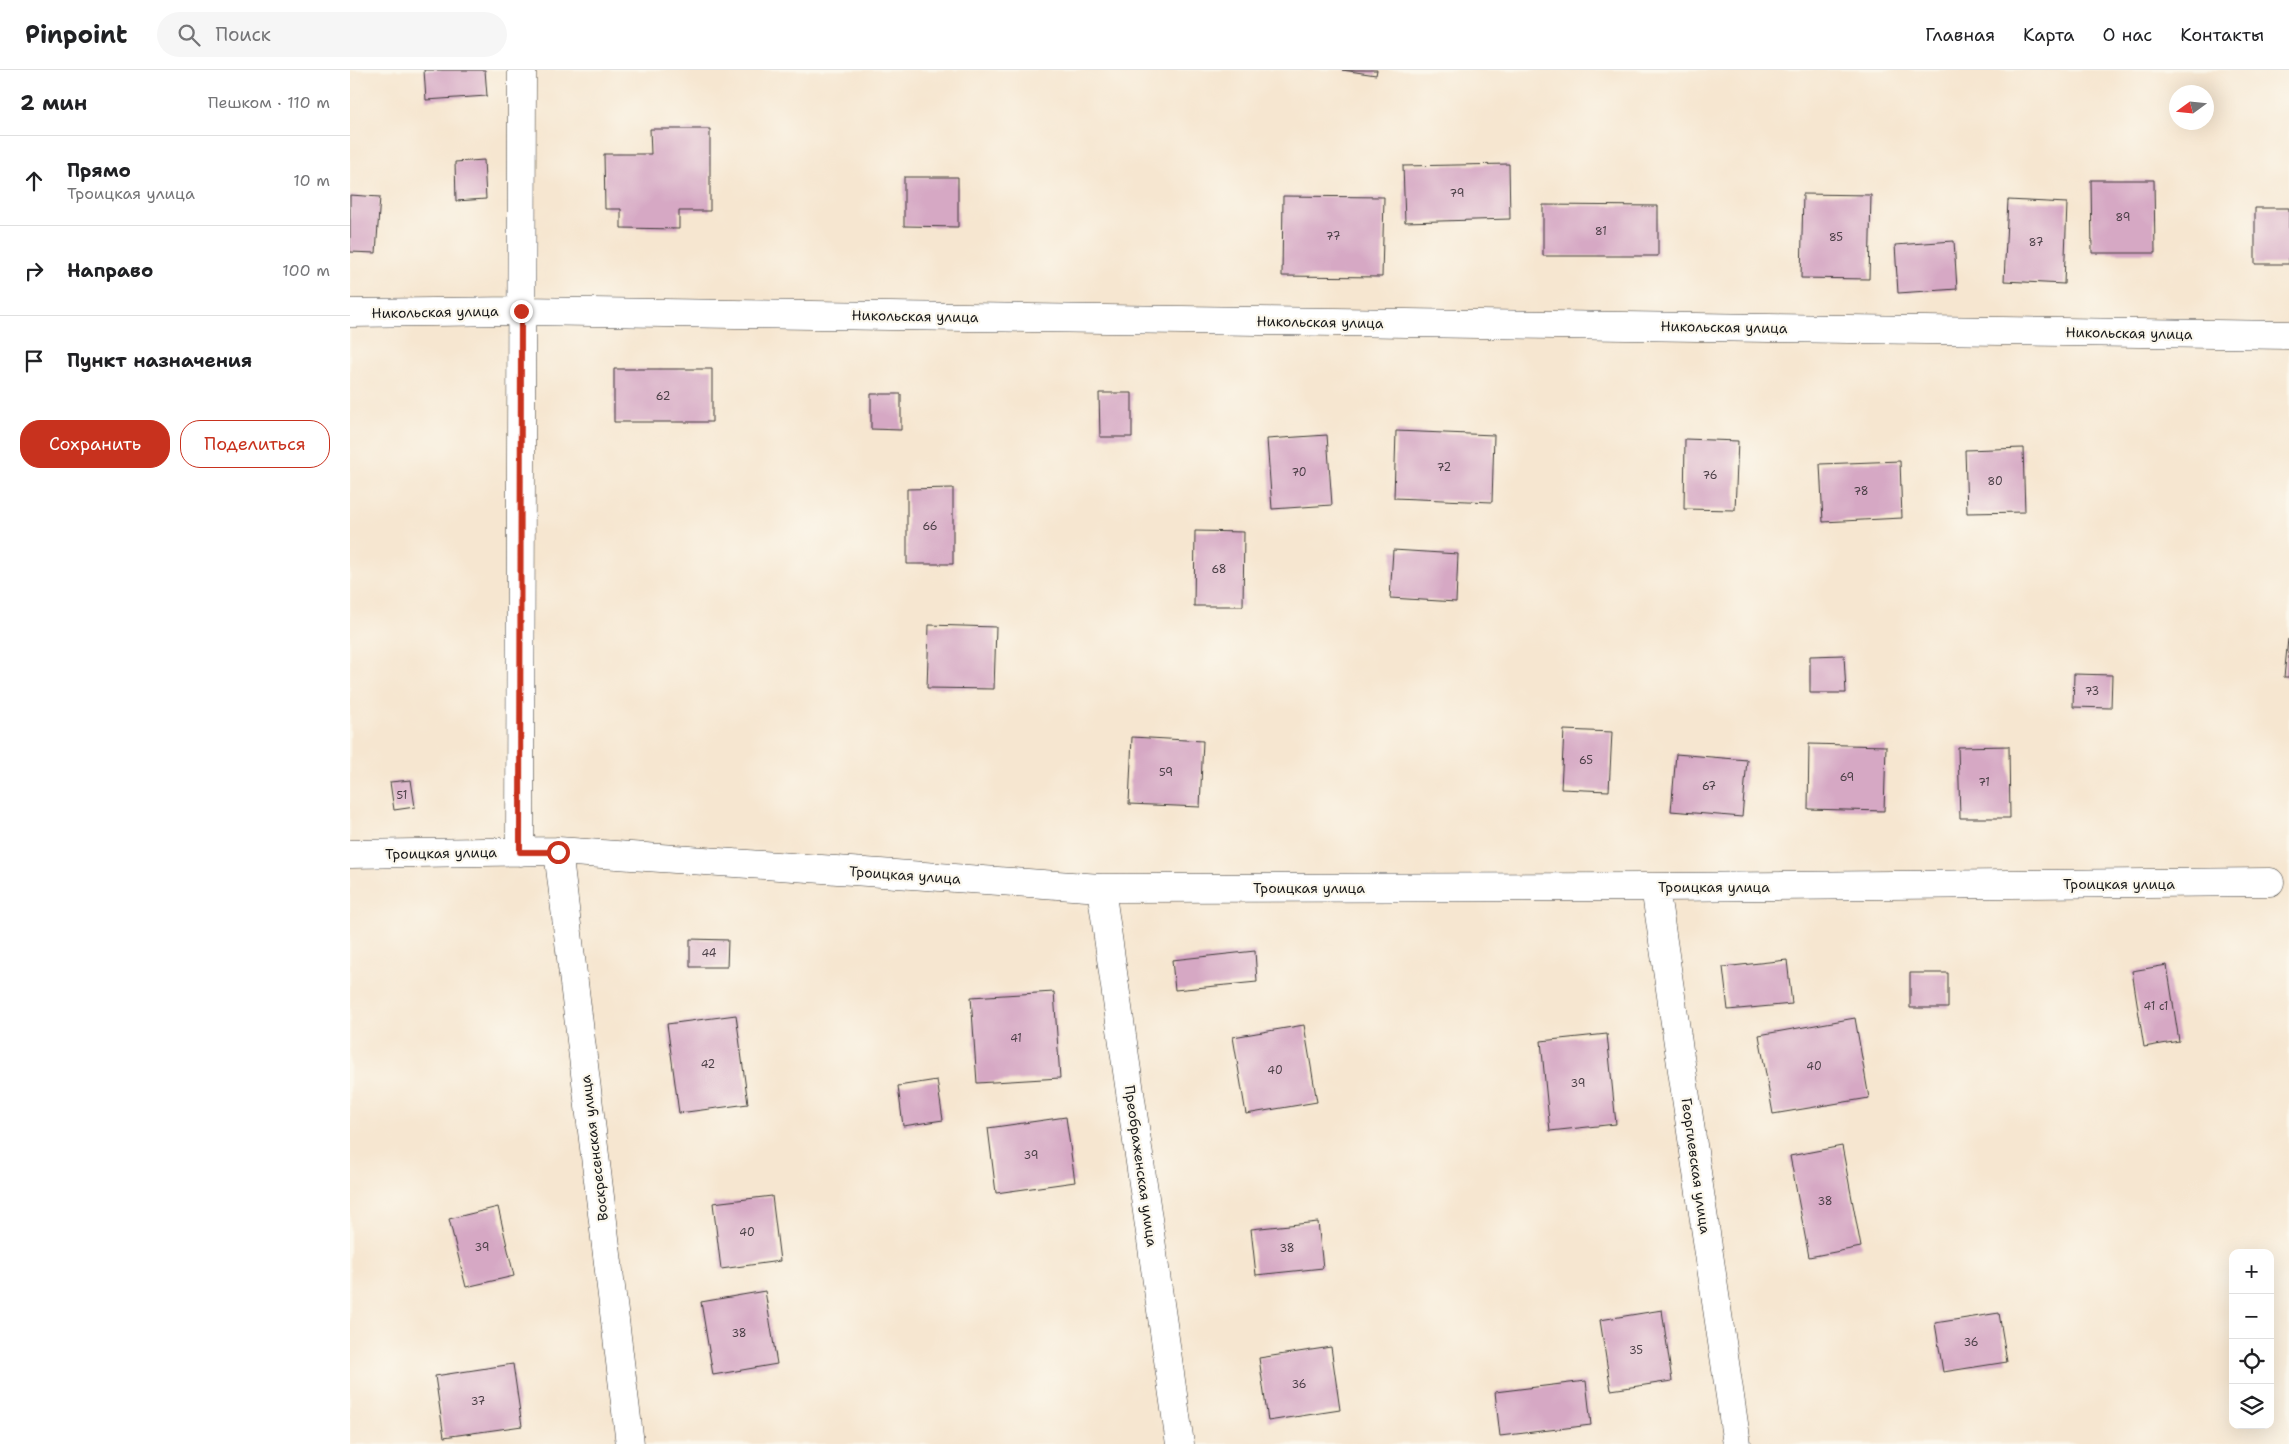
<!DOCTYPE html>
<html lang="ru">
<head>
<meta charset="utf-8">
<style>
  body { margin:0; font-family:"Shantell Sans",sans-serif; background:#f6f6f6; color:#202124 }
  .controls { position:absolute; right:15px; bottom:15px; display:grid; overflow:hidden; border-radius:10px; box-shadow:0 5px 20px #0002 }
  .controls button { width:45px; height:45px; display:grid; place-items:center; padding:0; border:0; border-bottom:1px solid #e0e0e0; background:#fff; color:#202124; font:25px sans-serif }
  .compass { position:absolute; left:1819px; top:15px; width:45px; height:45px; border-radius:50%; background:#fff; box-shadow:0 5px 20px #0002; rotate:255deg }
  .stop { position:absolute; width:15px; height:15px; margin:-11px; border:4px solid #c8321e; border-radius:50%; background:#fff }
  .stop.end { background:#c8321e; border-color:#fff; box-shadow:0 1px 5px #0008 }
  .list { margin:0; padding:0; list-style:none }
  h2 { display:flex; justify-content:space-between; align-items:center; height:65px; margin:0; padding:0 20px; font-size:21px }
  h2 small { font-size:16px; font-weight:400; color:#757577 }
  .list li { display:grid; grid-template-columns:32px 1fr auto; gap:15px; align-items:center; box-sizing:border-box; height:90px; padding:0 20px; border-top:1px solid #e0e0e0 }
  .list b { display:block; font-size:19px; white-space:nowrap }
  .list p { margin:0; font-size:16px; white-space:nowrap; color:#757577 }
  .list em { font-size:16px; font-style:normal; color:#757577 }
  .actions { display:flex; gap:10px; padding:15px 20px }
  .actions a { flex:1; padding:11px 0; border:1px solid #c8321e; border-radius:20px; text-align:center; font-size:18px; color:#c8321e }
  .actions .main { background:#c8321e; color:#fff }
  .icon { flex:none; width:28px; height:28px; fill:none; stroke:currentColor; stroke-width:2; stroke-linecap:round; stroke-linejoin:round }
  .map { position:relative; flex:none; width:1939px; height:1374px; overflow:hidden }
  header { display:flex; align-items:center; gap:30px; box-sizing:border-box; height:70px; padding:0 25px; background:#fff; border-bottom:1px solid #e0e0e0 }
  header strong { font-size:24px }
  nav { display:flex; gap:28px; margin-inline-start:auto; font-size:18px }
  .search { width:350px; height:45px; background:#f6f6f6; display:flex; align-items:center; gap:12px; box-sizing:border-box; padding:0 18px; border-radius:28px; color:#757577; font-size:19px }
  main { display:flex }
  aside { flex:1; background:#fff }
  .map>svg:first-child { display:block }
  .building { fill:#d6a8c4 }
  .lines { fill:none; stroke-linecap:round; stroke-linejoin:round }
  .minor-casing { stroke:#3d3a37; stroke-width:29 }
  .minor { stroke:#fff; stroke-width:28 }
  .route { stroke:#c8321e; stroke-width:6 }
  .labels { text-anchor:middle; stroke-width:4.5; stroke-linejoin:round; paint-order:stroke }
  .number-label { font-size:11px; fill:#4a3f46 }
  .street-label { font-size:14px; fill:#1c1c1c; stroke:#fbf7ec }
</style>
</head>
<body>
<header>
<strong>Pinpoint</strong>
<div class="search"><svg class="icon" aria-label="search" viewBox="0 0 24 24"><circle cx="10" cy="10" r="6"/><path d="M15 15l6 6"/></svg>Поиск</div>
<nav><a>Главная</a><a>Карта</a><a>О нас</a><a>Контакты</a></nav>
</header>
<main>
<aside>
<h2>2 мин<small>Пешком · 110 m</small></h2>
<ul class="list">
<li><svg class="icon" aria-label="ahead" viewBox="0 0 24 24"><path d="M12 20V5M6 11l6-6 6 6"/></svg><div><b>Прямо</b><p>Троицкая улица</p></div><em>10 m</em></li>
<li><svg class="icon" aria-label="right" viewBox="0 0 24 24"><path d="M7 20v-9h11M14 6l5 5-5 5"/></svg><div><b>Направо</b></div><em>100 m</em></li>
<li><svg class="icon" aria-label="arrive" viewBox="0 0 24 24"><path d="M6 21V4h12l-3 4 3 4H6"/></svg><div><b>Пункт назначения</b></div></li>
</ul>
<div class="actions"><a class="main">Сохранить</a><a>Поделиться</a></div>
</aside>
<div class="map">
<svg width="1939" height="1374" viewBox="0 0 1939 1374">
  <rect width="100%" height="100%" fill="#fbf7ec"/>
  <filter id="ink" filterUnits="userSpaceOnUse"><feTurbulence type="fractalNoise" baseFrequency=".02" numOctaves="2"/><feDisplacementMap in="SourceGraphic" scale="10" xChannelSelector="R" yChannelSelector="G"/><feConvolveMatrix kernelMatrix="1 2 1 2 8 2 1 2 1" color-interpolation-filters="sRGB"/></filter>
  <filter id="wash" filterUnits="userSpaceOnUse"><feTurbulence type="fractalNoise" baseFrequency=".0096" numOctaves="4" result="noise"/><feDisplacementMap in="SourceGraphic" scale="20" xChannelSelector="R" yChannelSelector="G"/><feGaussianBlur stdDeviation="1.12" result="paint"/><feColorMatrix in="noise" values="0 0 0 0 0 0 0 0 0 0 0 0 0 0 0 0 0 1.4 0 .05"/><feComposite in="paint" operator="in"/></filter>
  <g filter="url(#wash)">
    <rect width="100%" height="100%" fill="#f6e6d0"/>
    <g id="blocks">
      <!-- building -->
      <path class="building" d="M74 0H135L137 26 76 30Z
        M992 0H1027L1026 5Z
        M300 59H360V141H329V159L271 158V139H255L254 84H301Z
        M134 90 136 129 106 131 105 92Z
        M1159 94 1160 149 1055 152 1053 96Z
        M554 107H608V157L554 156Z
        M1741 110H1804L1805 183H1742Z
        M1453 124 1521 125 1519 209 1451 208Z
        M0 125 30 127 26 183 0 182Z
        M933 126 1034 127 1032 207 932 206Z
        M1658 130 1717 133 1714 214 1654 211Z
        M1193 135 1308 136V186H1193Z
        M1905 138H1939V194H1905Z
        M1604 171 1607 219 1548 223 1545 175Z
        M264 299H362V352H264Z
        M749 323H782V367H750Z
        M521 324H551V360L521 359Z
        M1046 361 1144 365 1142 432 1044 428Z
        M977 365 982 435 922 439 917 369Z
        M1335 369 1388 371 1385 440 1334 439Z
        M1673 378 1675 442 1617 443 1615 380Z
        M1550 391 1552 448 1473 452 1470 394Z
        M603 418V494H557V419Z
        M845 461 894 462 893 536H844Z
        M1043 480 1108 484 1106 532 1040 528Z
        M579 555 646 557 644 619 577 618Z
        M1938 569 1939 570V607H1934Z
        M1494 585 1496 623H1460V586Z
        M1724 604 1762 605 1761 638 1723 637Z
        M1214 660 1262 662 1259 721 1211 719Z
        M782 667 853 671 850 737 779 734Z
        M1459 674 1536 676 1534 741 1458 739Z
        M1659 676 1660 748H1610L1608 677Z
        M1326 684 1397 690 1392 747 1321 741Z
        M61 710 65 737 44 740 40 712Z
        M340 869 378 870 377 897H340Z
        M905 881 907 912 825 920 822 890Z
        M1437 890 1442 934 1378 940 1373 897Z
        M1817 895 1829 971 1794 977 1782 901Z
        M1560 903H1598V938H1560Z
        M704 922 710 1008 627 1013 621 927Z
        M386 945 398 1034 329 1043 317 954Z
        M1505 948 1519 1028 1423 1044 1409 965Z
        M954 955 967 1032 896 1044 883 967Z
        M1257 964 1266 1054 1200 1061 1191 971Z
        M587 1010 593 1050 553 1056 548 1016Z
        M716 1047 725 1112 646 1123 638 1058Z
        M1492 1076 1511 1177 1459 1187 1440 1086Z
        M422 1126 430 1191 371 1199 363 1133Z
        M148 1137 164 1206 116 1217 99 1149Z
        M968 1152 973 1198 906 1205 901 1159Z
        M415 1221 427 1294 363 1305 351 1232Z
        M1312 1240 1322 1311 1261 1320 1250 1250Z
        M1649 1243 1657 1292 1593 1302 1585 1253Z
        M981 1277 990 1340 918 1351 909 1288Z
        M163 1294 172 1356 94 1367 85 1306Z
        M1236 1311 1241 1355 1150 1366 1145 1322Z"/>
    </g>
  </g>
  <g filter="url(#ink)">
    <use href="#blocks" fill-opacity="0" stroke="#3d3a37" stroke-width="1"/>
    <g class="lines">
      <!-- minor casing -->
      <g class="minor-casing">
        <path id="minor" d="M0 243 171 241 1939 265
          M208 781 280 1374
          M170 782 172 0
          M0 784 208 781 751 818 1305 817 1920 812
          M1305 817 1387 1374
          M751 818 830 1374"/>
      </g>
      <!-- minor -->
      <use href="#minor" class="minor"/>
    </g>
  </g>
  <g class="lines" filter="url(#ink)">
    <!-- route -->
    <path class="route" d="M171 241 170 782H208"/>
  </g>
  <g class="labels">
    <!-- number labels -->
    <g class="number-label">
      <text x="1107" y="127">79</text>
      <text x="1773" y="151">89</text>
      <text x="1251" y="165">81</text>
      <text x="983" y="170">77</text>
      <text x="1486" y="171">85</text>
      <text x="1686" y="176">87</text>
      <text x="313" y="330">62</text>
      <text x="1094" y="401">72</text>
      <text x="949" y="406">70</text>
      <text x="1360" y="409">76</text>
      <text x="1645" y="415">80</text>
      <text x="1511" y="425">78</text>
      <text x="580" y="460">66</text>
      <text x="869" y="503">68</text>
      <text x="1742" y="625">73</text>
      <text x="1236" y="694">65</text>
      <text x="816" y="706">59</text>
      <text x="1497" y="711">69</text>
      <text x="1634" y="716">71</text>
      <text x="1359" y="720">67</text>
      <text x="52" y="729">51</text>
      <text x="359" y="887">44</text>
      <text x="1806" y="940">41 с1</text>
      <text x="666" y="972">41</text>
      <text x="358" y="998">42</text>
      <text x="1464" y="1000">40</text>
      <text x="925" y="1004">40</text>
      <text x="1228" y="1017">39</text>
      <text x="681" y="1089">39</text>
      <text x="1475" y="1135">38</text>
      <text x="397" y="1166">40</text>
      <text x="132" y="1181">39</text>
      <text x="937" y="1182">38</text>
      <text x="389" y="1267">38</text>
      <text x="1621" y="1276">36</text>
      <text x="1286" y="1284">35</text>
      <text x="949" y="1318">36</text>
      <text x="128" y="1335">37</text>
    </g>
    <!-- street labels -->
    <g class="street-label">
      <text transform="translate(85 242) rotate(-1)" y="5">Никольская улица</text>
      <text transform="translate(565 246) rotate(1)" y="5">Никольская улица</text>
      <text transform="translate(970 252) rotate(1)" y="5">Никольская улица</text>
      <text transform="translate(1374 257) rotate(1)" y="5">Никольская улица</text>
      <text transform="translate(1779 263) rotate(1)" y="5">Никольская улица</text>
      <text transform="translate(91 783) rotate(-1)" y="5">Троицкая улица</text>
      <text transform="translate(555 805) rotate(4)" y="5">Троицкая улица</text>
      <text x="1769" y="819">Троицкая улица</text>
      <text x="1364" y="822">Троицкая улица</text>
      <text x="959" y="823">Троицкая улица</text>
      <text transform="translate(244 1078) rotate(-97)" y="5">Воскресенская улица</text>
      <text transform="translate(791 1096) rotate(82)" y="5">Преображенская улица</text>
      <text transform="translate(1346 1096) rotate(82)" y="5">Георгиевская улица</text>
    </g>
  </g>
</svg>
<div class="controls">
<button>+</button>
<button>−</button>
<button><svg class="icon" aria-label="locate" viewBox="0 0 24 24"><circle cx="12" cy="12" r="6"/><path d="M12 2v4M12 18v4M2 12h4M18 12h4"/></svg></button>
<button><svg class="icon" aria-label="layers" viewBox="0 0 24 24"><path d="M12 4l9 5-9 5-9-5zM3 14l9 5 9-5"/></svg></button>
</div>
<svg class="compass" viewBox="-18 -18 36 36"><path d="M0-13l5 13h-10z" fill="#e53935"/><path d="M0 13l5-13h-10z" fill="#757577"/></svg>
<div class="stop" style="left:208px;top:782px"></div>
<div class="stop end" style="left:171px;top:241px"></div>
</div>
</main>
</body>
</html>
